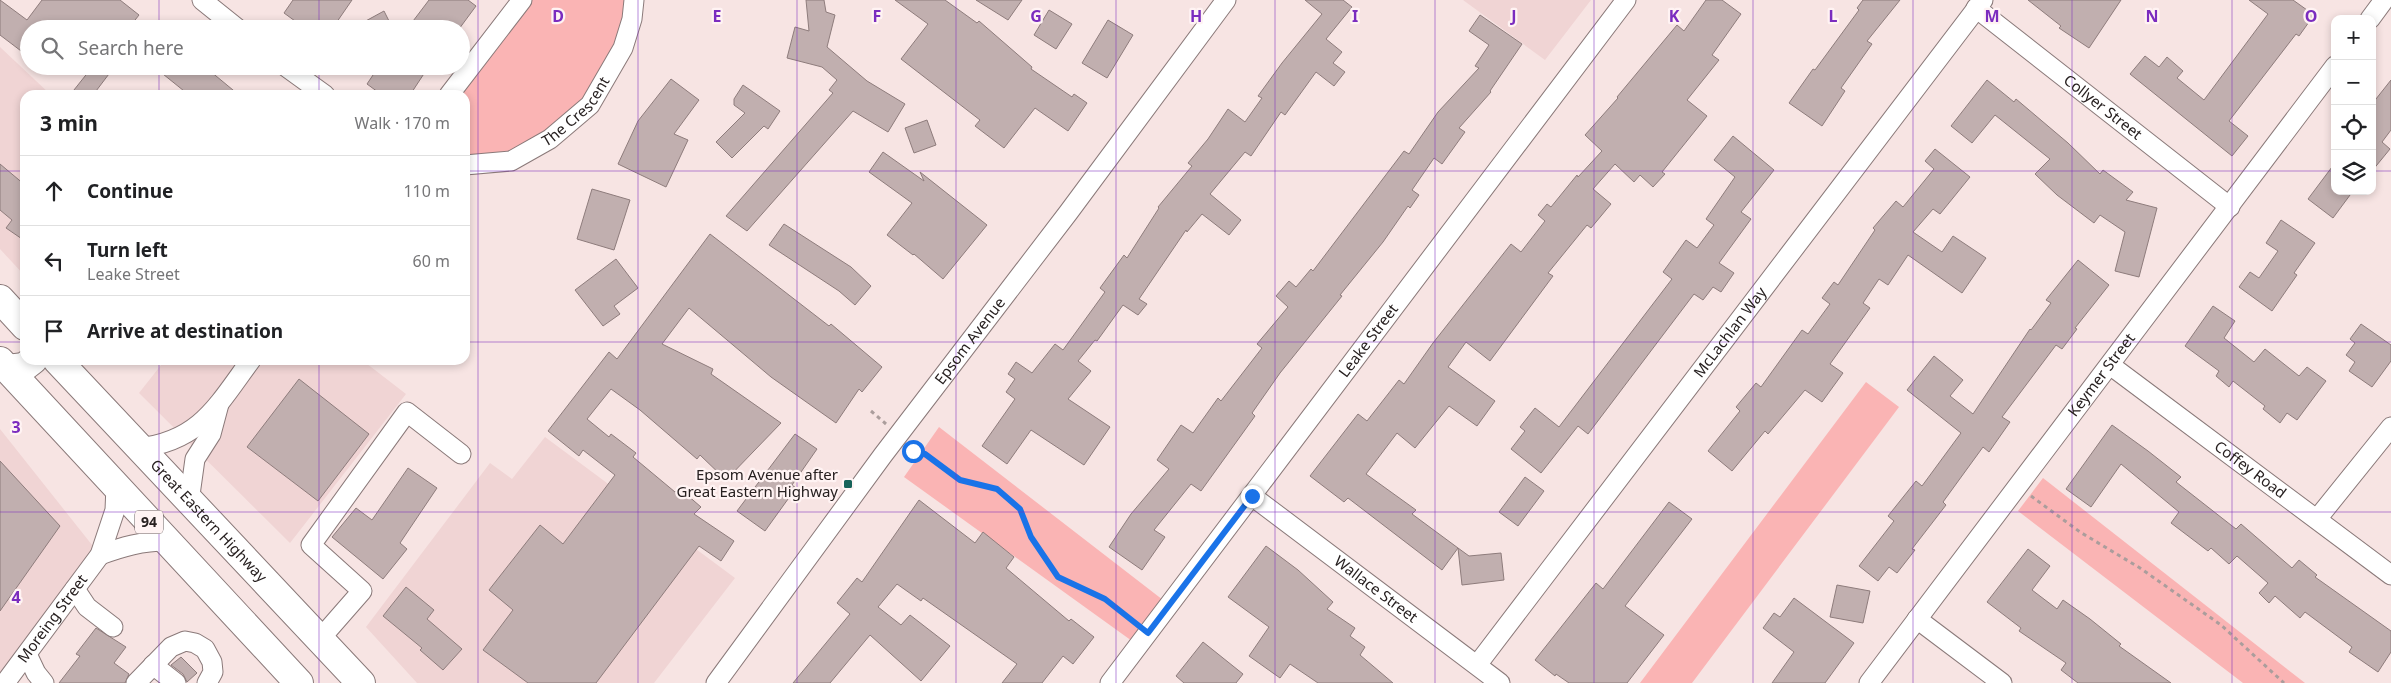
<!DOCTYPE html>
<html lang="en">
<head>
<meta charset="utf-8">
<style>
  body { margin:0; font-family:"Noto Sans",sans-serif; background:#f6f6f6; color:#202124 }
  .controls { position:absolute; right:15px; top:15px; display:grid; overflow:hidden; border-radius:10px; box-shadow:0 2px 8px #0003 }
  .controls button { width:45px; height:45px; display:grid; place-items:center; padding:0; border:0; border-bottom:1px solid #e0e0e0; background:#fff; color:#202124; font:25px sans-serif }
  .stop { position:absolute; width:15px; height:15px; margin:-11px; border:4px solid #1a73e8; border-radius:50%; background:#fff }
  .stop.end { background:#1a73e8; border-color:#fff; box-shadow:0 1px 5px #0008 }
  .list { margin:0; padding:0; list-style:none }
  h2 { display:flex; justify-content:space-between; align-items:center; height:65px; margin:0; padding:0 20px; font-size:21px }
  h2 small { font-size:16px; font-weight:400; color:#757577 }
  .list li { display:grid; grid-template-columns:32px 1fr auto; gap:15px; align-items:center; box-sizing:border-box; height:70px; padding:0 20px; border-top:1px solid #e0e0e0 }
  .list b { display:block; font-size:19px; white-space:nowrap }
  .list p { margin:0; font-size:16px; white-space:nowrap; color:#757577 }
  .list em { font-size:16px; font-style:normal; color:#757577 }
  .icon { flex:none; width:28px; height:28px; fill:none; stroke:currentColor; stroke-width:2; stroke-linecap:round; stroke-linejoin:round }
  .map { position:relative; flex:none; width:2391px; height:683px; overflow:hidden }
  .search { position:absolute; background:#fff; box-shadow:0 2px 8px #0003; left:20px; top:20px; width:450px; height:55px; display:flex; align-items:center; gap:12px; box-sizing:border-box; padding:0 18px; border-radius:28px; color:#757577; font-size:19px }
  .panel { position:absolute; background:#fff; box-shadow:0 2px 8px #0003; left:20px; top:90px; width:450px; height:275px; border-radius:15px }
  .map>svg:first-child { display:block }
  .built { fill:#f0d4d4 }
  .green { fill:#fab4b4 }
  .building { fill:#c1afaf; stroke:#8e7c7c }
  .lines { fill:none; stroke-linecap:round; stroke-linejoin:round }
  .minor-casing { stroke:#8a7979; stroke-width:21 }
  .highway-casing { stroke:#8a7979; stroke-width:30 }
  .path { stroke:#ab9d9c; stroke-width:3; stroke-dasharray:4 4; stroke-linecap:butt }
  .minor { stroke:#fff; stroke-width:19 }
  .highway { stroke:#fff; stroke-width:28 }
  .route { stroke:#1a73e8; stroke-width:6 }
  .grid { fill:none; stroke:#7b2cbf; stroke-width:1; stroke-opacity:0.55 }
  .poi-dot { fill:#176259; stroke:#fff3f3; stroke-width:2 }
  .labels { text-anchor:middle; stroke-width:4.5; stroke-linejoin:round; paint-order:stroke }
  .shield { fill:#fff3f3; stroke:#685f5f; stroke-width:1 }
  .shield-label { font-size:14px; font-weight:bold; fill:#272020 }
  .street-label { font-size:15px; fill:#272020; stroke:#fff3f3 }
  .poi-label { font-size:15px; fill:#272020; stroke:#fff3f3; text-anchor:end }
  .grid-label { font-size:16px; text-anchor:middle; font-weight:bold; fill:#7b2cbf; stroke:#fff3f3; stroke-width:4.5; stroke-linejoin:round; paint-order:stroke }
</style>
</head>
<body>
<div class="map">
<svg width="2391" height="683" viewBox="0 0 2391 683">
  <rect width="100%" height="100%" fill="#f7e4e3"/>
  <!-- built -->
  <path class="built" d="M1463 0H1591L1545 60Z
    M0 47 51 95H25V276L0 249Z
    M165 360H362L406 394 290 543 139 393Z
    M0 429 100 555 0 683Z
    M545 437 735 578 654 683H417L366 627 490 463 512 479Z"/>
  <!-- green -->
  <path class="green" d="M522 0H634L607 75 550 139 465 165V95H449Z
    M1866 382 1899 407 1692 683H1640Z
    M939 427 1163 600 1132 641 904 477Z
    M2043 478 2305 683H2243L2018 511Z"/>
  <!-- building -->
  <path class="building" d="M0 0 27 20 42 0H120L139 15 128 29H29V57L0 35Z
    M293 0H352L332 29H306L284 13Z
    M429 0H468L476 6 459 29H407Z
    M806 0H824L826 12 835 15 827 47 867 81 905 104 888 132 853 111 747 231 726 216 833 93 829 90 837 80 822 67 787 58 795 27 809 31Z
    M895 0H945L977 23 979 21 1032 67 1031 69 1072 97 1074 94 1087 103 1068 131 1035 108 1004 148 975 126 980 120 901 59 928 24Z
    M976 0H1022L1008 20Z
    M1305 0H1343L1352 7 1326 39 1342 52 1333 63 1345 72 1334 86 1316 72 1285 115 1281 112 1251 156 1245 152 1210 194 1241 220 1229 235 1202 214 1187 232 1186 230 1139 299 1147 304 1138 315 1123 305 1097 341 1095 340 1078 361 1091 371 1068 399 1110 427 1084 465 1031 430 1007 464 982 446 1015 399 1006 392 1015 379 1008 374 1016 362 1032 373 1055 344 1063 350 1105 292 1100 288 1124 255 1127 258 1159 208 1158 207 1192 166 1188 163 1208 139 1228 109 1245 122 1262 98 1258 96 1282 63 1322 14Z
    M1706 0H1722L1741 14 1712 55 1719 60 1687 100 1707 116 1662 172 1665 174 1653 187 1640 175 1634 182 1615 164 1593 189 1611 204 1591 228 1587 225 1548 273 1553 276 1490 361 1466 342 1448 367 1495 401 1477 426 1449 406 1415 448 1397 433 1366 474 1416 510 1412 514 1458 548 1442 570 1348 498 1344 502 1310 476 1358 414 1367 421 1399 380 1404 384 1433 343 1511 244 1521 252 1545 221 1538 215 1547 204 1551 207 1577 175 1578 177 1602 151 1585 135 1618 98 1617 97 1677 25 1684 31Z
    M1863 0H1900L1867 41 1872 44 1841 88 1845 91 1822 126 1789 103 1813 69 1815 70 1859 10 1857 8Z
    M2028 0H2121L2089 48 2059 28 2061 26Z
    M2249 0H2293L2314 15 2299 36 2296 34 2229 121 2248 136 2232 156 2130 74 2145 56 2159 67 2167 57 2183 71 2177 78 2204 100 2268 14Z
    M1049 10 1072 24 1056 49 1034 35Z
    M384 11 393 29H351Z
    M1480 15 1522 44 1490 91 1491 92 1459 128 1465 132 1442 164 1434 158 1412 190 1419 195 1410 208 1408 206 1383 242 1340 295 1342 296 1280 373 1252 413 1255 416 1201 491 1191 484 1154 530 1165 537 1142 570 1109 547 1131 514 1169 469 1157 460 1181 425 1193 433 1218 398 1221 401 1262 348 1257 344 1288 307 1276 296 1289 281 1296 287 1311 269 1313 271 1404 151 1409 154 1438 112 1479 68 1475 66 1489 45 1469 31Z
    M1108 20 1133 35 1107 78 1082 63Z
    M93 66H115L93 95H70Z
    M153 66H204L239 95H189Z
    M379 66H429L410 95H382L367 84Z
    M671 79 699 100 674 134 688 140 666 187 618 164 638 121Z
    M1987 80 2014 102 2016 99 2068 143 2100 174 2103 170 2133 192 2126 200 2157 208 2139 277 2115 271 2125 232 2100 215 2094 223 2057 195 2035 174 2050 159 1995 115 1972 143 1951 126Z
    M2391 80V130L2382 142 2390 149 2372 171V104Z
    M743 85 780 111 768 129 764 126 732 158 716 142 745 113 734 105V99Z
    M927 120 936 145 914 153 905 128Z
    M1733 136 1774 170 1741 212 1751 219 1719 263 1734 273 1721 292 1713 287 1703 300 1694 294 1588 434 1578 426 1541 473 1511 449 1525 431 1520 427 1535 408 1559 427 1672 279 1663 272 1686 240 1697 248 1714 225 1706 219 1735 177 1714 160Z
    M1935 149 1970 177 1940 214 1933 209 1913 232 1942 252 1953 236 1986 258 1962 293 1908 255 1888 285 1879 279 1863 303 1870 308 1830 364 1843 373 1822 402 1805 390 1768 434 1765 431 1732 471 1708 451 1740 411 1736 407 1756 383 1761 387 1802 330 1808 334 1830 304 1822 298 1834 282 1838 285 1875 230 1873 228 1896 201 1903 207 1934 169 1925 161Z
    M883 152 924 181 920 172 987 225 943 279 914 254 913 255 887 235 912 203 869 172Z
    M2335 163V191H2353L2333 218 2308 199Z
    M0 164 25 185V241L6 228 12 220 0 210Z
    M592 189 630 200 614 250 577 239Z
    M2281 220 2315 243 2294 273 2297 275 2272 311 2239 287 2250 272 2259 278 2278 251 2266 243Z
    M784 224 851 267 871 286 855 305 839 291 769 245Z
    M710 234 829 326 831 324 882 367 862 392 859 389 836 423 771 377 689 308 662 344 713 369 711 374 781 423 726 480 700 455 697 459 640 410 611 389 587 419 609 437 611 434 636 453 633 457 675 492 679 488 701 507 694 514 734 541 721 561 699 546 596 683H528L483 650 513 610 489 590 540 525 563 544 615 475 583 450 579 456 548 431 609 352 617 359Z
    M616 259 638 288 614 306 620 314 603 326 575 290Z
    M2078 260 2109 285 2075 328 2077 329 2062 349 2056 345 2002 417 2010 422 1989 452 1983 447 1943 502 1946 505 1912 549 1915 550 1897 573 1889 567 1878 581 1859 566 1894 521 1888 516 1916 481 1922 486 1961 433 1907 390 1934 356 1963 380 1950 396 1973 414 2030 329 2031 330 2051 303 2046 300Z
    M2213 306 2235 321 2224 338 2254 362 2265 349 2299 376 2307 367 2326 381 2297 420 2287 413 2280 423 2263 409 2265 406 2233 381 2229 387 2216 376 2219 371 2185 346Z
    M2361 324 2391 345V361L2372 387 2349 371 2355 362 2346 355 2355 343 2350 339Z
    M299 379 369 434 318 501 247 447Z
    M2112 425 2148 451 2181 477 2176 482 2236 529 2241 524 2292 568 2299 560 2317 575 2315 577 2391 631V652L2378 672 2349 652 2352 647 2305 612 2300 618 2275 596 2269 603 2259 593 2268 583 2237 556 2229 564 2211 548 2208 551 2171 523 2179 512 2121 464 2091 507 2066 489Z
    M795 434 817 449 792 485 796 488 765 531 737 511Z
    M0 461 60 526 0 611Z
    M408 468 437 488 400 543 407 549 383 579 332 537 356 508 372 520Z
    M1525 477 1544 491 1518 526 1499 512Z
    M919 500 975 543 983 532 1014 557 1006 568 1069 621 1071 619 1094 637 1073 664 1063 656 1042 683H1002L1017 664 923 598 921 601 897 584 878 607 901 625 910 615 950 646 921 681 870 635 830 683H793L850 614 837 603 857 578 862 582Z
    M1669 502 1692 519 1625 606 1664 635 1627 683H1569L1556 674 1555 676 1535 660 1596 583 1603 589Z
    M1266 546 1298 570 1333 602 1327 609 1355 628 1350 636 1365 647 1360 655 1393 683H1318L1290 664 1280 678 1249 656 1269 627 1228 597Z
    M1458 548 1469 556 1501 553 1504 580 1462 585Z
    M2028 549 2050 566 2032 590 2057 609 2063 600 2090 619 2121 644 2119 646 2171 683H2078L2061 670 2066 663 2019 631 2021 628 1987 602Z
    M1837 585 1870 591 1863 623 1830 617Z
    M406 587 434 610 427 619 462 649 443 670 420 650 422 648 383 616Z
    M1794 598 1854 643 1825 683H1772L1794 652 1763 628 1774 613 1780 617Z
    M96 628 126 647 114 663 129 674 125 683H59L80 656 76 654Z
    M1203 642 1243 674 1236 683H1184L1176 676Z
    M181 657 197 673 187 682 183 674 171 665Z"/>
  <g class="lines">
    <!-- minor casing -->
    <g class="minor-casing">
      <g id="minor">
        <path d="M202 0 238 29"/>
        <path id="s1" d="M1976 8 2230 207"/>
        <path d="M2370 19 2384 0"/>
        <path d="M285 66 325 95"/>
        <path d="M449 95 522 0"/>
        <path id="s2" d="M465 165 511 161 550 139 590 105 623 48 632 19 634 0"/>
        <path id="s3" d="M2110 365 2391 575"/>
        <path d="M139 448C200 441 217 406 251 360"/>
        <path id="s4" d="M1252 496 1500 683"/>
        <path d="M189 502 195 459 211 434 219 404"/>
        <path d="M2317 519 2391 427"/>
        <path d="M100 555C122 547 142 541 166 541"/>
        <path d="M75 589 87 607 113 627"/>
        <path d="M1917 619 2002 683"/>
        <path d="M320 639 362 591 311 545 407 412 461 454"/>
        <path d="M27 654 36 673 44 683"/>
        <path d="M153 665 176 683"/>
        <path id="s5" d="M1477 665 1983 0"/>
        <path id="s6" d="M5 683 100 555 115 510 116 486"/>
        <path d="M136 683 171 647 185 641 195 643 205 649 212 662 213 672 207 683"/>
        <path id="s7" d="M716 683 883 455 1068 213 1226 0"/>
        <path id="s8" d="M1110 683 1626 0"/>
        <path id="s9" d="M1869 683 2335 66"/>
      </g>
    </g>
    <!-- highway casing -->
    <g class="highway-casing">
      <g id="highway">
        <path d="M0 299 25 326"/>
        <path id="s10" d="M57 360 361 683"/>
        <path d="M0 361 299 683"/>
        <path d="M8 369 24 367 33 360"/>
      </g>
    </g>
    <!-- path -->
    <path class="path" d="M871 411 886 424
      M910 447 913 451 925 454 960 481 997 489 1020 509 1031 537 1058 577 1105 599 1134 621
      M2031 496 2080 532 2140 568 2221 625 2284 683"/>
    <!-- minor -->
    <use href="#minor" class="minor"/>
    <!-- highway -->
    <use href="#highway" class="highway"/>
  </g>
  <g class="lines">
    <!-- route -->
    <path class="route" d="M913 451 925 454 960 480 997 489 1020 509 1031 537 1058 577 1105 599 1148 633 1252 496"/>
  </g>
  <!-- grid -->
  <path class="grid" d="M159 0V29M319 0V29M478 0V683M638 0V683M797 0V683M956 0V683M1116 0V683M1275 0V683M1435 0V683M1594 0V683M1753 0V683M1913 0V683M2072 0V683M2232 0V683M159 66V95M319 66V95M0 171H25M465 171H2335M2372 171H2391M0 342H25M465 342H2391M159 360V683M319 360V683M0 512H2391"/>
  <!-- markers -->
  <rect class="poi-dot" x="843" y="479" width="10" height="10" rx="2.5"/>
  <g class="labels">
    <!-- shield labels -->
    <rect class="shield" x="135" y="510.5" width="28" height="23" rx="4"/>
    <g class="shield-label">
      <text x="149" y="527">94</text>
    </g>
    <!-- street labels -->
    <g class="street-label">
      <text dy="5" stroke="none"><textPath href="#s1" startOffset="161">Collyer Street</textPath></text>
      <text dy="5" stroke="none"><textPath href="#s2" startOffset="129">The Crescent</textPath></text>
      <text dy="5" stroke="none"><textPath href="#s5" startOffset="418">McLachlan Way</textPath></text>
      <text dy="5" stroke="none"><textPath href="#s7" startOffset="426">Epsom Avenue</textPath></text>
      <text dy="5" stroke="none"><textPath href="#s8" startOffset="429">Leake Street</textPath></text>
      <text dy="5" stroke="none"><textPath href="#s9" startOffset="386">Keymer Street</textPath></text>
      <text dy="5" stroke="none"><textPath href="#s3" startOffset="175">Coffey Road</textPath></text>
      <text dy="5" stroke="none"><textPath href="#s10" startOffset="221">Great Eastern Highway</textPath></text>
      <text dy="5" stroke="none"><textPath href="#s4" startOffset="155">Wallace Street</textPath></text>
      <text dy="5" stroke="none"><textPath href="#s6" startOffset="80">Moreing Street</textPath></text>
    </g>
    <!-- poi labels -->
    <g class="poi-label">
      <text x="838" y="480">Epsom Avenue after<tspan x="838" dy="17">Great Eastern Highway</tspan></text>
    </g>
  </g>
  <g class="grid-label">
    <text x="558" y="22">D</text>
    <text x="717" y="22">E</text>
    <text x="877" y="22">F</text>
    <text x="1036" y="22">G</text>
    <text x="1196" y="22">H</text>
    <text x="1355" y="22">I</text>
    <text x="1514" y="22">J</text>
    <text x="1674" y="22">K</text>
    <text x="1833" y="22">L</text>
    <text x="1992" y="22">M</text>
    <text x="2152" y="22">N</text>
    <text x="2311" y="22">O</text>
    <text x="16" y="433">3</text>
    <text x="16" y="603">4</text>
  </g>
</svg>
<div class="controls">
<button>+</button>
<button>−</button>
<button><svg class="icon" aria-label="locate" viewBox="0 0 24 24"><circle cx="12" cy="12" r="6"/><path d="M12 2v4M12 18v4M2 12h4M18 12h4"/></svg></button>
<button><svg class="icon" aria-label="layers" viewBox="0 0 24 24"><path d="M12 4l9 5-9 5-9-5zM3 14l9 5 9-5"/></svg></button>
</div>
<div class="stop" style="left:913px;top:451px"></div>
<div class="stop end" style="left:1252px;top:496px"></div>
<div class="search"><svg class="icon" aria-label="search" viewBox="0 0 24 24"><circle cx="10" cy="10" r="6"/><path d="M15 15l6 6"/></svg>Search here</div>
<section class="panel">
<h2>3 min<small>Walk · 170 m</small></h2>
<ul class="list">
<li><svg class="icon" aria-label="ahead" viewBox="0 0 24 24"><path d="M12 20V5M6 11l6-6 6 6"/></svg><div><b>Continue</b></div><em>110 m</em></li>
<li><svg class="icon" aria-label="left" viewBox="0 0 24 24"><path d="M17 20v-9H6M10 6l-5 5 5 5"/></svg><div><b>Turn left</b><p>Leake Street</p></div><em>60 m</em></li>
<li><svg class="icon" aria-label="arrive" viewBox="0 0 24 24"><path d="M6 21V4h12l-3 4 3 4H6"/></svg><div><b>Arrive at destination</b></div></li>
</ul>
</section>
</div>
</body>
</html>
